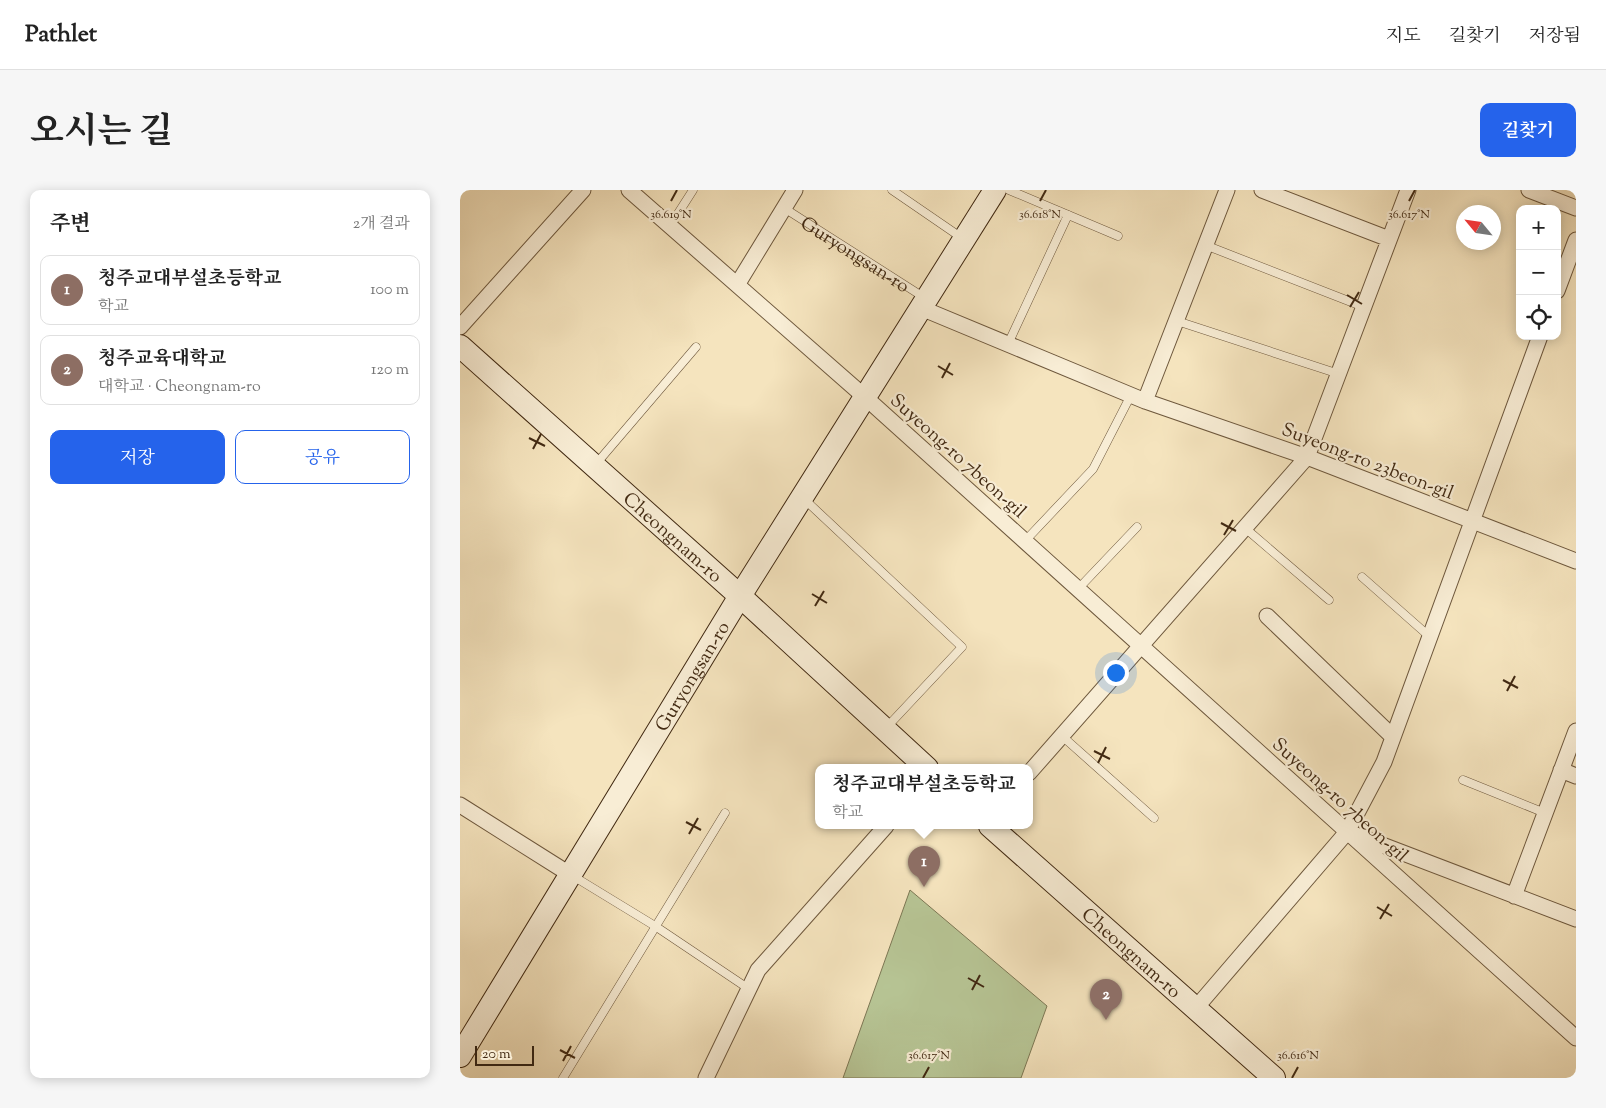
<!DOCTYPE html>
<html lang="ko">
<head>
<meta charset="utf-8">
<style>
  body { margin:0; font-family:"Sorts Mill Goudy","Noto Serif KR",serif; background:#f6f6f6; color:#222 }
  .controls { position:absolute; right:15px; top:15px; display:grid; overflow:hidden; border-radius:10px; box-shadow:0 2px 12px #0003 }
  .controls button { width:45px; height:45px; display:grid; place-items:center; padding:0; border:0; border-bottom:1px solid #e0e0e0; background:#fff; color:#222; font:25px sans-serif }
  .compass { position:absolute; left:996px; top:15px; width:45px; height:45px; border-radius:50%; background:#fff; box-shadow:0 2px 12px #0003; rotate:299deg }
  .scale { position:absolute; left:15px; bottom:12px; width:59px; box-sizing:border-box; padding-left:5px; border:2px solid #412912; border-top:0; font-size:14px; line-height:18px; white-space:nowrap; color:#412912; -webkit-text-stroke:4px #f8edd5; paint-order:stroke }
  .you { position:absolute; left:655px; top:482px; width:18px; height:18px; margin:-12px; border:4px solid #fff; border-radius:50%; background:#1a73e8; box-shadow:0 0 0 8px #1a73e833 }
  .badge { display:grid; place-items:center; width:32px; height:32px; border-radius:50%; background:#2563eb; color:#fff; font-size:16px; font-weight:700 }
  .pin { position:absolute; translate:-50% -41px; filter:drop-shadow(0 1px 2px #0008) }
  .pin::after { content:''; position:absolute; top:26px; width:18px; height:15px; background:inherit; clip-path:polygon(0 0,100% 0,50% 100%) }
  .popup { position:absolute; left:355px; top:574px; width:218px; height:65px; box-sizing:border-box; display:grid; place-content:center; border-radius:10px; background:#fff; filter:drop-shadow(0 1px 4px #0005); font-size:16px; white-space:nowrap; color:#767676 }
  .popup b { font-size:19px; color:#222 }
  .popup::after { content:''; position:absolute; left:50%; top:100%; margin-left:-10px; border:10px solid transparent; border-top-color:#fff }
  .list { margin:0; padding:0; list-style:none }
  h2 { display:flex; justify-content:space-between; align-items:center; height:65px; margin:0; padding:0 20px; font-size:21px }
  h2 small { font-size:16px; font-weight:400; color:#767676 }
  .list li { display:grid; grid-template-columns:32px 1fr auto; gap:15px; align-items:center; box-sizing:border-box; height:70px; margin:0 10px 10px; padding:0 10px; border:1px solid #e0e0e0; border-radius:10px }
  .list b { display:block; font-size:19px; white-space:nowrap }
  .list p { margin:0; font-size:16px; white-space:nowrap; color:#767676 }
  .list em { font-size:16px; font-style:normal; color:#767676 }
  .actions { display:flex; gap:10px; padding:15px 20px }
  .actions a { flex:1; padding:11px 0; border:1px solid #2563eb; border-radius:10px; text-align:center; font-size:18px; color:#2563eb }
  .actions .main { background:#2563eb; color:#fff }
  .icon { flex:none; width:28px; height:28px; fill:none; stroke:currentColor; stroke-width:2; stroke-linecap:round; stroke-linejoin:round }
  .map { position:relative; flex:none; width:1116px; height:888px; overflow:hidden; border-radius:10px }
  header { display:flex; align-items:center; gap:30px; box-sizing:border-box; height:70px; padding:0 25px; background:#fff; border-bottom:1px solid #e0e0e0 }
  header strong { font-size:24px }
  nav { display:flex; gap:28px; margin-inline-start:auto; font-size:18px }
  .intro { display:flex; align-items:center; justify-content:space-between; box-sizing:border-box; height:120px; padding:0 30px }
  h1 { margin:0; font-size:35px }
  .button { padding:12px 22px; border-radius:10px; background:#2563eb; color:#fff; font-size:18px; font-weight:700 }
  main { display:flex; gap:30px; padding:0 30px }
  aside { flex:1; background:#fff; border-radius:10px; box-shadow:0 2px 12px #0003 }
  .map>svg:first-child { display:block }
  .green { fill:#b7c595; stroke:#7c7754 }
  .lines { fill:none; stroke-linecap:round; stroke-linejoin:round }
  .lane-casing { stroke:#6e583d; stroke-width:9 }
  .street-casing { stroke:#6e583d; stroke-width:17 }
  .secondary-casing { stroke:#412912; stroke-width:24 }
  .lane { stroke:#f8edd5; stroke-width:8 }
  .street { stroke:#f8edd5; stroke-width:15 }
  .secondary { stroke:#f8edd5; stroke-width:22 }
  .ticks { fill:none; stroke:#412912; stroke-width:2 }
  .labels { text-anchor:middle; stroke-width:4.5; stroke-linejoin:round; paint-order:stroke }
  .street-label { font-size:19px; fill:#412912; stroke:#f8edd5 }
  .ticks-label { font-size:12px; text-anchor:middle; fill:#412912; stroke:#f8edd5; stroke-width:4.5; stroke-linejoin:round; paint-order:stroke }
</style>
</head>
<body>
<header>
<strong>Pathlet</strong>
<nav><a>지도</a><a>길찾기</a><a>저장됨</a></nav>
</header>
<div class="intro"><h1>오시는 길</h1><a class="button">길찾기</a></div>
<main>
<aside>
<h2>주변<small>2개 결과</small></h2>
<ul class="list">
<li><span class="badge" style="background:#8d6e63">1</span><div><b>청주교대부설초등학교</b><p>학교</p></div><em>100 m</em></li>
<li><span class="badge" style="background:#8d6e63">2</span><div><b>청주교육대학교</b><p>대학교 · Cheongnam-ro</p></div><em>120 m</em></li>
</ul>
<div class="actions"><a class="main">저장</a><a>공유</a></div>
</aside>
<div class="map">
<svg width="1116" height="888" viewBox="0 0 1116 888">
  <rect width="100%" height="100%" fill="#f5e4be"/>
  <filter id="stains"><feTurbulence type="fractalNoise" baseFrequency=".004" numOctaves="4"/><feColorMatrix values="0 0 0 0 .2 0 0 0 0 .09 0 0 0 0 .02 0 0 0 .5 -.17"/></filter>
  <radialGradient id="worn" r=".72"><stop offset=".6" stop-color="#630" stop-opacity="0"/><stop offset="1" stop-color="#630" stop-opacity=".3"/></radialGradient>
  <!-- green -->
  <path class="green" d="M450 700 587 816 561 888H383Z"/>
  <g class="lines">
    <!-- lane casing -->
    <g class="lane-casing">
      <g id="lane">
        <path d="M432 0 502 48"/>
        <path d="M549 0 658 46"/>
        <path id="s1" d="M324 18 465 108"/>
        <path d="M210 36 233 0"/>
        <path d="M745 55 904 117"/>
        <path d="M717 131 879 184"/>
        <path d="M548 154 608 25"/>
        <path d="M136 274 236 157"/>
        <path d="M343 308 502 457 426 538"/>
        <path d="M785 338 869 410"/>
        <path d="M565 351 633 279 671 205"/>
        <path d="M902 387 970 447"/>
        <path d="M618 399 677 337"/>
        <path d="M602 546 694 628"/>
        <path d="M1003 590 1085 623"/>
        <path d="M113 686 195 736 289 799"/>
        <path d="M103 888 265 623"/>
      </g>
    </g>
    <!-- street casing -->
    <g class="street-casing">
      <path id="street" d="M169 0 406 208 1116 848
        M802 0 929 49
        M1069 0 1116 18
        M277 95 335 0
        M1097 101 1116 50
        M461 118 685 211 847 267 1116 371
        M0 137 123 0
        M685 211 767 0
        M807 426 933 547
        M1101 580 1116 586
        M569 583 847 267 948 0
        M0 615 111 685
        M896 645 1116 729
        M1054 706 1116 541
        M735 819 887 642 924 572 1080 146
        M246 888 298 780 426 636"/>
    </g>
    <!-- secondary casing -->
    <g class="secondary-casing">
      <g id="secondary">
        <path id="s2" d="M0 156 280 406 467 578"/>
        <path id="s3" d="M530 636 814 888"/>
        <path id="s4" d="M0 866 280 406 535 0"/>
      </g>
    </g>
    <!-- lane -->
    <use href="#lane" class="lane"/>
    <!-- street -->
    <use href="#street" class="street"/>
    <!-- secondary -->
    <use href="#secondary" class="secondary"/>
  </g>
  <!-- ticks -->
  <path class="ticks" d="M211 11 217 0M580 11 586 0M949 11 955 0M887 105 902 114M890 117 899 102M478 176 493 185M482 188 490 173M69 248 85 256M73 259 81 244M761 333 776 341M764 345 773 330M352 404 367 413M355 416 364 401M1043 490 1058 498M1047 501 1055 486M634 561 650 569M638 573 646 557M226 632 241 640M229 644 238 628M917 717 932 726M920 729 929 714M508 788 524 797M512 800 520 785M100 860 115 868M103 871 111 856M463 888 469 877M832 888 838 877"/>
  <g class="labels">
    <!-- street labels -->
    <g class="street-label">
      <text dy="7" stroke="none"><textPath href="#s1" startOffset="85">Guryongsan-ro</textPath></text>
      <text transform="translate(499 265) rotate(42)" y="7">Suyeong-ro 7beon-gil</text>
      <text transform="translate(908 270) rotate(21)" y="7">Suyeong-ro 23beon-gil</text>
      <text dy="7" stroke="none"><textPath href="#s2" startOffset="286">Cheongnam-ro</textPath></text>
      <text dy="7" stroke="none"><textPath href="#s4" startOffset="445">Guryongsan-ro</textPath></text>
      <text transform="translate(881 609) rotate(42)" y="7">Suyeong-ro 7beon-gil</text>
      <text dy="7" stroke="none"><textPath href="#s3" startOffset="190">Cheongnam-ro</textPath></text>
    </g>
  </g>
  <g class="ticks-label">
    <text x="211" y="28">36.619°N</text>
    <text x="580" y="28">36.618°N</text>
    <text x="949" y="28">36.617°N</text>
    <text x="469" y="869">36.617°N</text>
    <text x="838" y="869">36.616°N</text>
  </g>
  <rect width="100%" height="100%" filter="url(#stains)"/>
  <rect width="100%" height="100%" fill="url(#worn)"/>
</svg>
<div class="controls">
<button>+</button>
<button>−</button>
<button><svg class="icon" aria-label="locate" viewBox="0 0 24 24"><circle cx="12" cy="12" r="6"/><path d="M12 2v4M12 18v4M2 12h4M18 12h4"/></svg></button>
</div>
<svg class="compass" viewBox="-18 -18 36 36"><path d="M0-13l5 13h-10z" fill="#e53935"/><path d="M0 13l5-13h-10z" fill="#767676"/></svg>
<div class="scale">20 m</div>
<div class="you"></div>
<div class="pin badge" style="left:464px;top:697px;background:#8d6e63">1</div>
<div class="popup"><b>청주교대부설초등학교</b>학교</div>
<div class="pin badge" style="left:646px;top:830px;background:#8d6e63">2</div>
</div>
</main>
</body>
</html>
